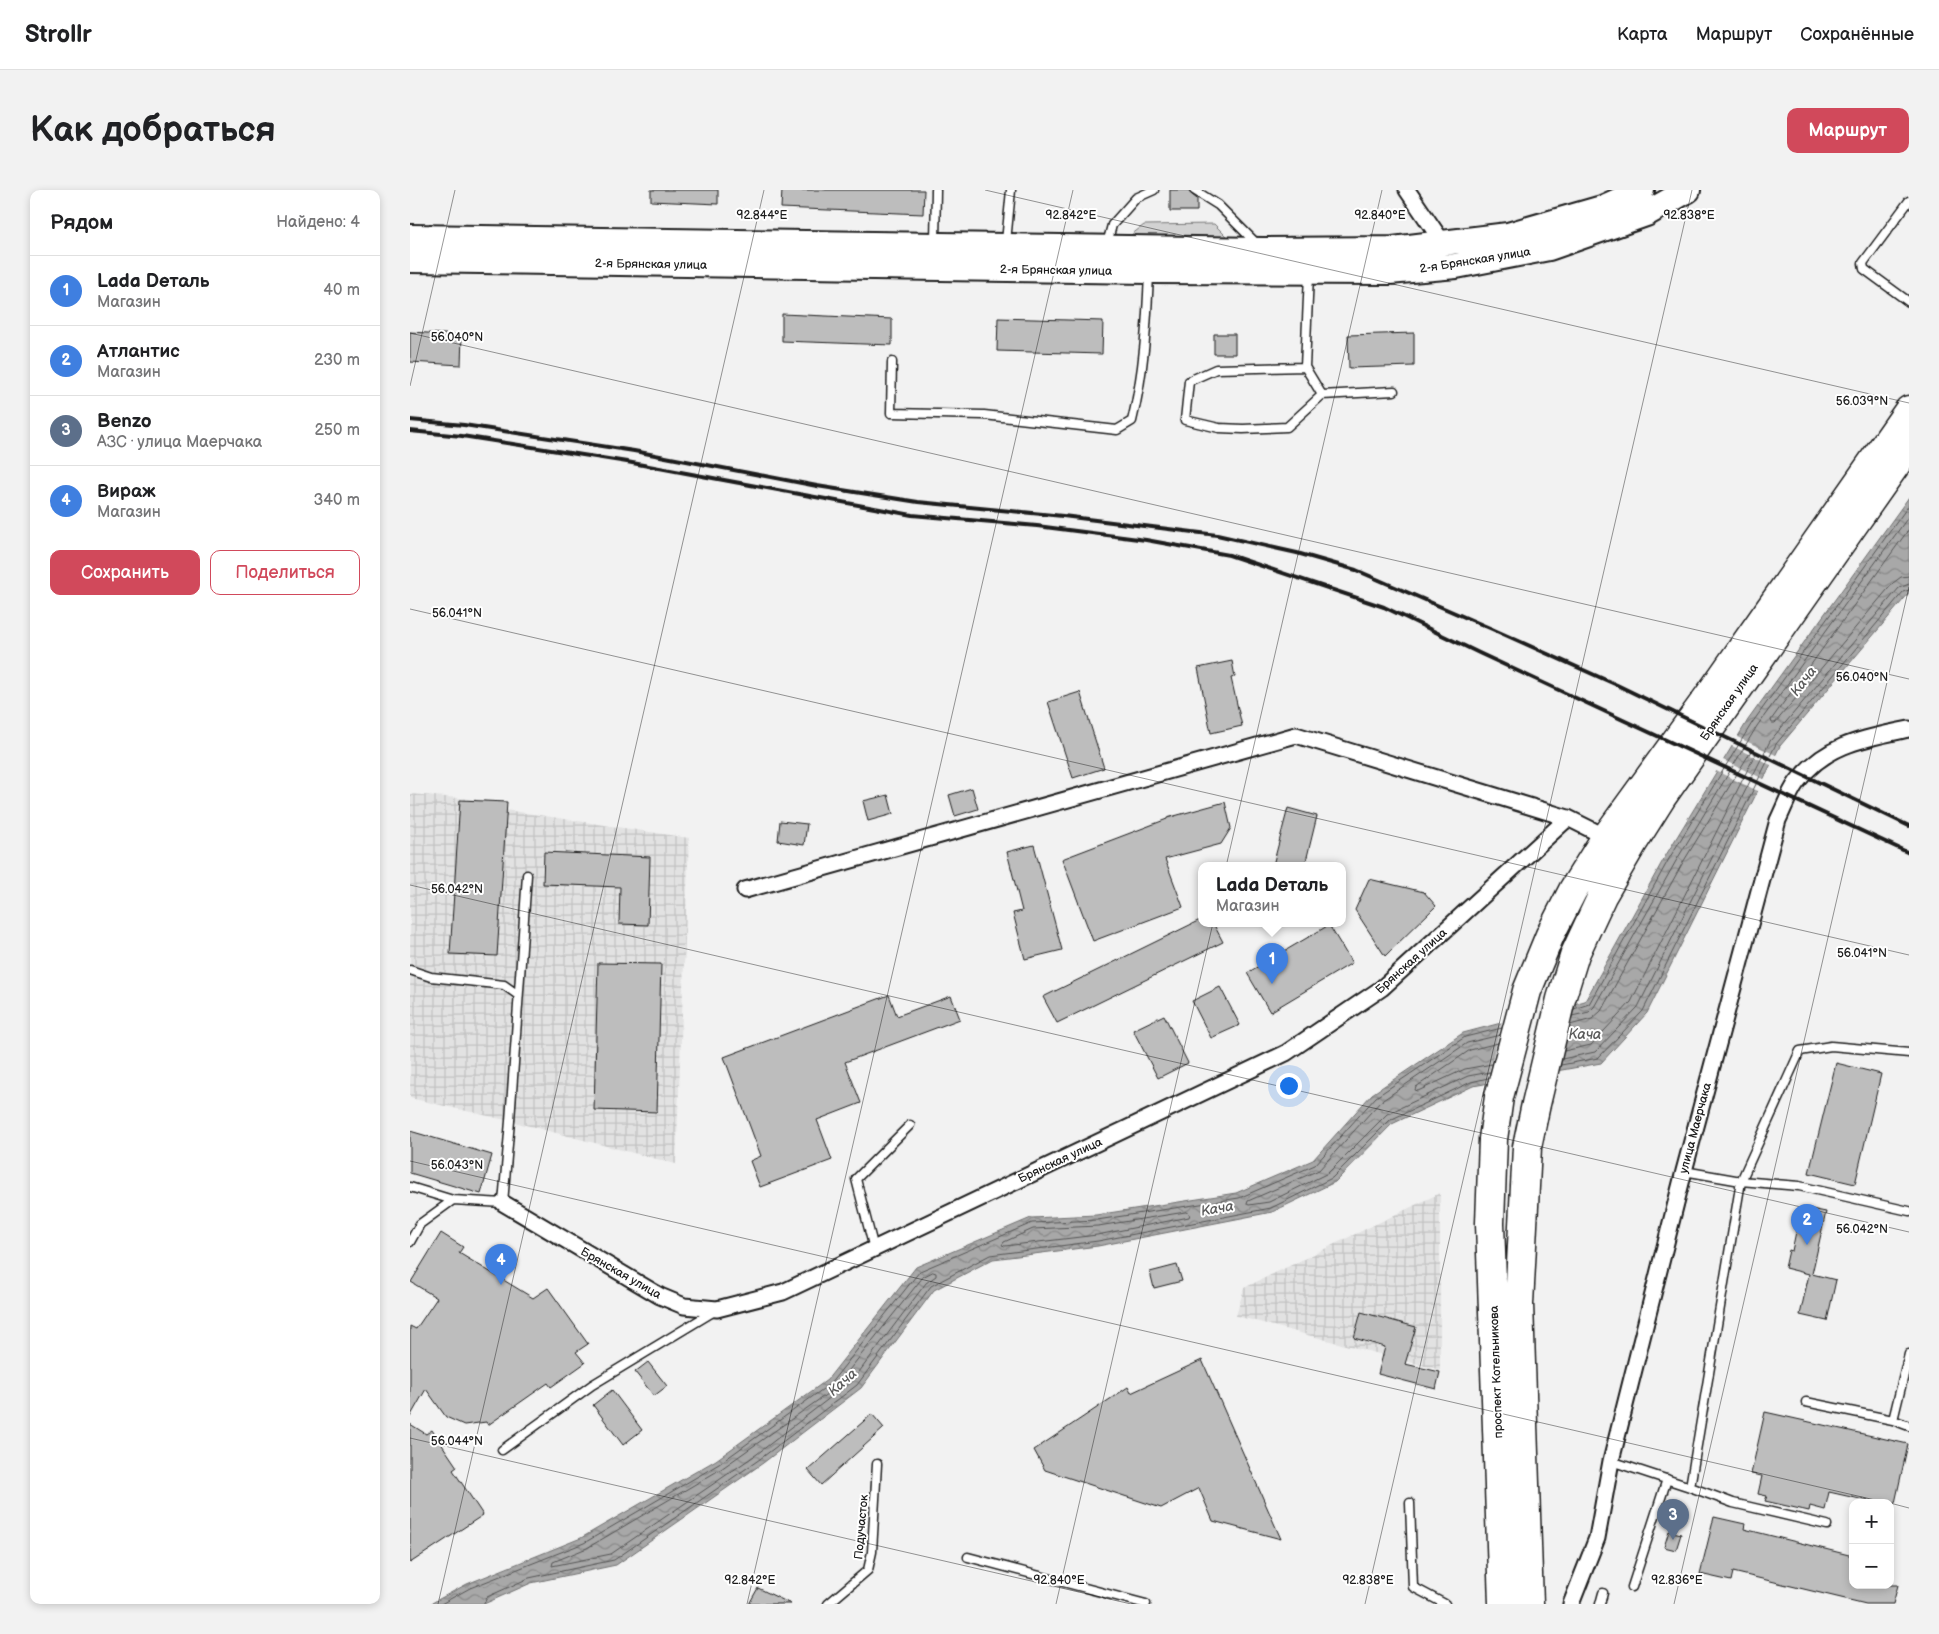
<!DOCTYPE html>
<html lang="ru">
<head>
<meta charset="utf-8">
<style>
  body { margin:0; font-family:"Balsamiq Sans",sans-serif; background:#f2f2f2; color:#202124 }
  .controls { position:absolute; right:15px; bottom:15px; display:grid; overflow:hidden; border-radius:10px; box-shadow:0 2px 8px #0003 }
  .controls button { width:45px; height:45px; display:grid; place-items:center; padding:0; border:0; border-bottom:1px solid #e0e0e0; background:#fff; color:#202124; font:25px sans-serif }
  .you { position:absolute; left:878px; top:895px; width:18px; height:18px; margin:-12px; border:4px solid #fff; border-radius:50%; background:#1a73e8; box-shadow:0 0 0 8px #1a73e833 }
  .badge { display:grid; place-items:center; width:32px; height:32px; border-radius:50%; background:#d1495b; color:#fff; font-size:16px; font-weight:700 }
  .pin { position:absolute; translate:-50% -41px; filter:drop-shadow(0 1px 2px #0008) }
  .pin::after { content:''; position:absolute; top:26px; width:18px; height:15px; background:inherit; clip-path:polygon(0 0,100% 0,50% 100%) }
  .popup { position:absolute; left:788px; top:672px; width:148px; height:65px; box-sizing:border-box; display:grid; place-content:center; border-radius:10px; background:#fff; filter:drop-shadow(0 1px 4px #0005); font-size:16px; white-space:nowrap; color:#757577 }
  .popup b { font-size:19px; color:#202124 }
  .popup::after { content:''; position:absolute; left:50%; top:100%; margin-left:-10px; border:10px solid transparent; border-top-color:#fff }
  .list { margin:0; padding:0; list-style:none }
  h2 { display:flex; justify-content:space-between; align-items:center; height:65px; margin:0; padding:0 20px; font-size:21px }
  h2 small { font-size:16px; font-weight:400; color:#757577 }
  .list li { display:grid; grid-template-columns:32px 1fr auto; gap:15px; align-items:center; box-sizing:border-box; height:70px; padding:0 20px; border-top:1px solid #e0e0e0 }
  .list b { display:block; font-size:19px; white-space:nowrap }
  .list p { margin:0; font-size:16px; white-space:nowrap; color:#757577 }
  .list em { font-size:16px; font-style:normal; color:#757577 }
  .actions { display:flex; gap:10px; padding:15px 20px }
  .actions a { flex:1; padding:11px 0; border:1px solid #d1495b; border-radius:10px; text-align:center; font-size:18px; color:#d1495b }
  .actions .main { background:#d1495b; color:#fff }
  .map { position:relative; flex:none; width:1499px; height:1414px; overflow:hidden; border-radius:10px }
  header { display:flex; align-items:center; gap:30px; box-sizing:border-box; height:70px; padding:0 25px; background:#fff; border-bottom:1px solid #e0e0e0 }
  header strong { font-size:24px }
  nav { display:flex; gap:28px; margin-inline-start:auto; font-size:18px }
  .intro { display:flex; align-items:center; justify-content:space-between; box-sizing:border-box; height:120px; padding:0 30px }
  h1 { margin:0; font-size:35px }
  .button { padding:12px 22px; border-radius:10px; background:#d1495b; color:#fff; font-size:18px; font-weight:700 }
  main { display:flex; gap:30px; padding:0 30px }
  aside { flex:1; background:#fff; border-radius:10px; box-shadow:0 2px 8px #0003 }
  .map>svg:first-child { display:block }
  .industrial { fill:url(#industrial-grid) }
  .green { fill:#d2d2d2; stroke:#777 }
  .water { fill:url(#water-waves); stroke:#707070 }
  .pier { fill:#f2f2f2 }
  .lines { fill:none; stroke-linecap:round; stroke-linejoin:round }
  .shore { stroke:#545454; stroke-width:1 }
  .building { fill:#bdbdbd; stroke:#1c1c1c }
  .lane-casing { stroke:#1c1c1c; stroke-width:11 }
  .street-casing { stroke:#1c1c1c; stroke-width:19 }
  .primary-casing { stroke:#1c1c1c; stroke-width:28 }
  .highway-casing { stroke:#1c1c1c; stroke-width:31 }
  .lane { stroke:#fff; stroke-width:8 }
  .street { stroke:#fff; stroke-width:15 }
  .primary { stroke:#fff; stroke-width:24 }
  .highway { stroke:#fff; stroke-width:28 }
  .rail { stroke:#1c1c1c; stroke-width:4 }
  .ticks { fill:none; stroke:#1c1c1c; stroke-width:1; stroke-opacity:0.45 }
  .labels { text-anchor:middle; stroke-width:4; stroke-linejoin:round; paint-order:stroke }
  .street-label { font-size:12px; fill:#1c1c1c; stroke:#fff }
  .water-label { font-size:14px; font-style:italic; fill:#5b5b5b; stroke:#fff }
  .ticks-label { font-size:12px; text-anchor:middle; fill:#1c1c1c; stroke:#fff; stroke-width:4; stroke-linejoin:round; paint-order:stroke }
</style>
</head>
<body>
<header>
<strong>Strollr</strong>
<nav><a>Карта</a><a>Маршрут</a><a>Сохранённые</a></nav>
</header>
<div class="intro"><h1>Как добраться</h1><a class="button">Маршрут</a></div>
<main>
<aside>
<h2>Рядом<small>Найдено: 4</small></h2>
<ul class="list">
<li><span class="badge" style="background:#3f7fe0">1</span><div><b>Lada Dеталь</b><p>Магазин</p></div><em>40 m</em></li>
<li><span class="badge" style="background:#3f7fe0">2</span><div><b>Атлантис</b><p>Магазин</p></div><em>230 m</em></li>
<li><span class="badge" style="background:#5c6f8a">3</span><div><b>Benzo</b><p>АЗС · улица Маерчака</p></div><em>250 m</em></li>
<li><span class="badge" style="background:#3f7fe0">4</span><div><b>Вираж</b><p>Магазин</p></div><em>340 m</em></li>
</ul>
<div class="actions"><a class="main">Сохранить</a><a>Поделиться</a></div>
</aside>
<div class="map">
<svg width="1499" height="1414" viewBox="0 0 1499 1414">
  <defs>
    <pattern id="industrial-grid" width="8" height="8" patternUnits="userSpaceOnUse" patternTransform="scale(1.25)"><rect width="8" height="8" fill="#e2e2e2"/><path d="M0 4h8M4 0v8" fill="none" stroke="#c1c1c1"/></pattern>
    <pattern id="water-waves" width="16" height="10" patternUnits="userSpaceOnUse" patternTransform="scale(1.25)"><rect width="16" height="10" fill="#a8a8a8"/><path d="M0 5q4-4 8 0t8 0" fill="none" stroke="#888"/></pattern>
  </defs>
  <rect width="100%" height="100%" fill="#f2f2f2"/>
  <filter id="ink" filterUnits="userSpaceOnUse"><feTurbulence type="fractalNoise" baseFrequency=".02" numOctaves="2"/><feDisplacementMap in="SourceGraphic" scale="10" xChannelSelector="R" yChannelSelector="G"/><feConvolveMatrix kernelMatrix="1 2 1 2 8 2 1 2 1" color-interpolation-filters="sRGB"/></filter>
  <g filter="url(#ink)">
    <!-- industrial -->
    <path class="industrial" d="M0 604 97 612 96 620 279 648 266 974 100 931 0 908Z
      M1030 1003V1180L826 1126 834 1098Z"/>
    <!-- green -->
    <path class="green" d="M804 34 820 50 717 48 734 35Z"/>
    <!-- water -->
    <path class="water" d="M1499 307V403L1370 556 1237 823 1191 873 1063 896 982 934 925 992 862 1022 688 1056 583 1069 524 1100 451 1198 353 1273 206 1375 121 1393 74 1414H20L57 1394 171 1348 306 1270 417 1190 506 1077 621 1028 686 1025 826 1003 903 970 962 904 1053 843 1175 811 1256 665 1338 530Z"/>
    <!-- pier -->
    <path class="pier" d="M1325 546 1368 566 1363 576 1320 555Z
      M1311 569 1356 590 1350 602 1304 580Z
      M1165 811 1149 883 1075 897 1092 830Z"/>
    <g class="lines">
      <!-- shore -->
      <path class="shore" d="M1499 339 1361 530 1362 533H1365L1483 393 1491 387 1499 386
        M1164 819 1179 814 1260 667 1342 533 1499 315
        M1162 826 1179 822 1184 817 1266 671 1347 536 1499 326
        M1154 861 1181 855 1221 812 1346 563 1345 560 1341 561 1272 674 1191 821 1182 829 1160 835
        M1152 869 1185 862 1228 817 1360 551 1489 398 1499 394
        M1082 874 1055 879 1008 901 1005 900 1006 897 1060 860 1088 853
        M1151 875 1188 868 1233 821 1366 554 1493 402 1499 400
        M1080 882 1058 886 977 924 918 983 859 1012 839 1015 837 1014 838 1011 909 980 970 912 1057 853 1090 845
        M777 1022 780 1024 779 1027 687 1045 595 1056 592 1055 594 1052 623 1039 688 1036Z
        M523 1082 526 1083V1086L516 1093 443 1190 347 1264 201 1364 142 1376 143 1372 177 1358 311 1279 424 1199 513 1087Z
        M31 1414 60 1398 174 1353 309 1274 420 1194 510 1081 622 1033 687 1030 829 1008 905 975 966 907 1055 847 1092 838
        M74 1414 77 1407 119 1388 204 1370 350 1269 447 1195 521 1096 580 1065 688 1051 861 1018 922 988 980 930 1061 892 1078 888"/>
    </g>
    <!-- building -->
    <path class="building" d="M241 0H308V14L241 11Z
      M372 0H514L513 24 371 18Z
      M760 0H778L781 4 787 9V21H760Z
      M372 124 482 129V155L372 151Z
      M588 128 693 131 692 164 587 161Z
      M0 142 52 145 51 175 0 172Z
      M1004 143V176L939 178 938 145Z
      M804 144H825V164H804Z
      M822 471 825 487 821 488 832 536 801 543 788 478Z
      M670 502 694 578 663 588 638 512Z
      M562 598 568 619 545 626 539 605Z
      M478 605 483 624 458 631 453 611Z
      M50 610 97 612 87 766 40 764Z
      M815 612 821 638 811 654 755 669 773 717 683 751 652 669 757 629V628Z
      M878 618 907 626 895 675H863Z
      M370 631 397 634 394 655 368 651Z
      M624 655 652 760 615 769 603 723 612 721 597 662Z
      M134 662 240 667 238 735 209 734 210 697 133 694Z
      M959 689 1014 702 1026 716 975 766 945 720Z
      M792 729V733H803L813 752 647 833 633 807Z
      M919 735 942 773 860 822 837 783Z
      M188 773 251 774 247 922 184 920Z
      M810 797 830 835 801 848 782 811Z
      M479 805 487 826 541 806 550 829 435 872 451 913 407 930 422 970 350 997 340 971 351 966 314 867Z
      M754 825 778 873 748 888 723 840Z
      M1426 873 1471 884 1445 994 1399 983Z
      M0 941 82 965 71 1004 0 983Z
      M1391 1017 1416 1022 1402 1084 1426 1090 1417 1131 1390 1125 1399 1084 1375 1078 1379 1060 1382 1061Z
      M31 1043 53 1057 49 1063 123 1108 138 1098 178 1154 166 1162 175 1173 141 1197 138 1193 78 1235 76 1232 54 1235 36 1227 16 1199 0 1227V1136L6 1139 27 1108 1 1092Z
      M767 1075 772 1091 744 1098 740 1082Z
      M951 1122 1006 1137 995 1174 1030 1182 1026 1199 968 1184 975 1157 944 1148Z
      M792 1170 871 1349 803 1331 789 1298 751 1318 635 1280 624 1260 718 1197 721 1203Z
      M238 1172 257 1196 244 1206 225 1182Z
      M202 1200 232 1240 213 1255 183 1215Z
      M1355 1222 1498 1254 1485 1313H1468L1419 1302 1415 1320 1400 1316 1399 1321 1355 1311 1357 1306 1348 1304 1352 1286 1341 1284Z
      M462 1224 474 1238 411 1295 398 1280Z
      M0 1234 16 1244 22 1240 47 1277 43 1280 73 1325 0 1373Z
      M1304 1327 1335 1334 1334 1339 1443 1366V1395H1488L1483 1414H1456L1323 1382 1321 1391 1290 1384Z
      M1259 1341 1271 1344 1266 1360 1254 1357Z
      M348 1398 381 1414H339Z"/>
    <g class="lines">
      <!-- lane casing -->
      <g class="lane-casing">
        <path id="lane" d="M784 0 808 15 848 55
          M1499 11 1453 73 1454 79 1499 112
          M525 51 526 0
          M596 52 601 0
          M697 54 702 35 726 8 744 0
          M899 84 895 177 912 205
          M482 172 481 223 574 225 707 240 722 231C734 183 737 132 739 83
          M895 177 806 179 779 191 775 230 809 238 833 239 877 237 912 205 984 201
          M0 780 21 787 94 795 108 805
          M1274 981 1331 991 1389 996 1499 1021
          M0 997 43 1010
          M0 1052 10 1034 43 1010 93 1013 100 931 117 685
          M464 1059 446 989 500 935
          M1396 1212 1483 1230 1499 1164
          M1483 1230 1499 1236
          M92 1260 182 1195 306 1120
          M1201 1271 1280 1297 1323 1313 1417 1335
          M1280 1297 1331 991 1390 861 1421 856 1499 863
          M1000 1313 1003 1397 1035 1414
          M558 1367 736 1414
          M1222 1397 1257 1289
          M418 1414 458 1380 462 1362 467 1274
          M1190 1414 1193 1403"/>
      </g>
      <!-- street casing -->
      <g class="street-casing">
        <path id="street" d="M997 0 1033 53
          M335 700 886 545 1158 628 1196 647
          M93 1013 250 1106 274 1116 307 1119 373 1102 876 863 972 798 1158 628
          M1161 1414 1187 1348 1201 1271 1274 981 1368 630C1374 618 1379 603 1387 592 1415 554 1456 548 1499 539"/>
      </g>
      <!-- primary casing -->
      <g class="primary-casing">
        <path id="primary" d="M0 47 853 60 983 59 1098 45 1192 18 1232 0
          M0 70 739 81 979 82 1046 76 1139 58 1236 24 1278 0"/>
      </g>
      <!-- highway casing -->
      <g class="highway-casing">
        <path id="highway" d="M1093 1414 1080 1033 1083 949 1089 907 1117 801 1140 745 1163 700 1196 647 1300 504 1499 220
          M1119 1414 1109 1114 1117 957 1126 914 1151 809 1165 764 1192 706 1223 653 1252 607 1499 256"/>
      </g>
      <!-- lane -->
      <use href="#lane" class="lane"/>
      <!-- street -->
      <use href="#street" class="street"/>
      <!-- primary -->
      <use href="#primary" class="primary"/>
      <!-- highway -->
      <use href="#highway" class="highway"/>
      <!-- rail -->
      <path class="rail" d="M0 230 54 235 224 261 407 296 508 312 653 326 807 345 887 363 946 380 1082 439 1207 495 1499 636
        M0 241 52 246 217 272 502 325 627 336 736 350 819 365 974 417 1069 463 1499 663"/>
    </g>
  </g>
  <!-- ticks -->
  <path class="ticks" d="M575 0 1499 213M0 143 1499 489M0 196 45 0M0 419 1499 765M0 695 1499 1042M0 971 1478 1313M0 1248 721 1414M1480 1313 1499 1318M28 1414 354 0M337 1414 663 0M646 1414 972 0M955 1414 1282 0M1264 1414 1499 397"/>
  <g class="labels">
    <!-- street labels -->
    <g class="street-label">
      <text transform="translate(1065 70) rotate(-9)" y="4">2-я Брянская улица</text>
      <text transform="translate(241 74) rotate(1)" y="4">2-я Брянская улица</text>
      <text transform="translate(646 80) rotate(1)" y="4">2-я Брянская улица</text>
      <text transform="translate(1319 512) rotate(-55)" y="4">Брянская улица</text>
      <text transform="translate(1001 771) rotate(-42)" y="4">Брянская улица</text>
      <text transform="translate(1285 938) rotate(-75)" y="4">улица Маерчака</text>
      <text transform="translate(650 970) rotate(-25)" y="4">Брянская улица</text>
      <text transform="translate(211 1083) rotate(30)" y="4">Брянская улица</text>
      <text transform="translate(1086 1182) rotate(-92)" y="4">проспект Котельникова</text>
      <text transform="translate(451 1337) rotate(-85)" y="4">Подучасток</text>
    </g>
    <!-- water labels -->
    <g class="water-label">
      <text transform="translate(1393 491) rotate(-53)" y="5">Кача</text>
      <text x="1175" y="849">Кача</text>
      <text transform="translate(807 1018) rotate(-10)" y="5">Кача</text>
      <text transform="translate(432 1192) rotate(-42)" y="5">Кача</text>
    </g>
  </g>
  <g class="ticks-label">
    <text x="352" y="29">92.844°E</text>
    <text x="661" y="29">92.842°E</text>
    <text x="970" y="29">92.840°E</text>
    <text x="1279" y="29">92.838°E</text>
    <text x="47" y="151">56.040°N</text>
    <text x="1452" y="215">56.039°N</text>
    <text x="47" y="427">56.041°N</text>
    <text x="1452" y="491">56.040°N</text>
    <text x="47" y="703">56.042°N</text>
    <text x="1452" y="767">56.041°N</text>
    <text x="47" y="979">56.043°N</text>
    <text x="1452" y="1043">56.042°N</text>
    <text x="47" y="1255">56.044°N</text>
    <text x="340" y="1394">92.842°E</text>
    <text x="649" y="1394">92.840°E</text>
    <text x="958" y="1394">92.838°E</text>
    <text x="1267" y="1394">92.836°E</text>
  </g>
</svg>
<div class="controls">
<button>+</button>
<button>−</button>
</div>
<div class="you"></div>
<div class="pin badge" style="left:862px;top:794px;background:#3f7fe0">1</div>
<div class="popup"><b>Lada Dеталь</b>Магазин</div>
<div class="pin badge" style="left:1397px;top:1055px;background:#3f7fe0">2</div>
<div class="pin badge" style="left:1263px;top:1350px;background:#5c6f8a">3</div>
<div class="pin badge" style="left:91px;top:1095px;background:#3f7fe0">4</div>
</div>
</main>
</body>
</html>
